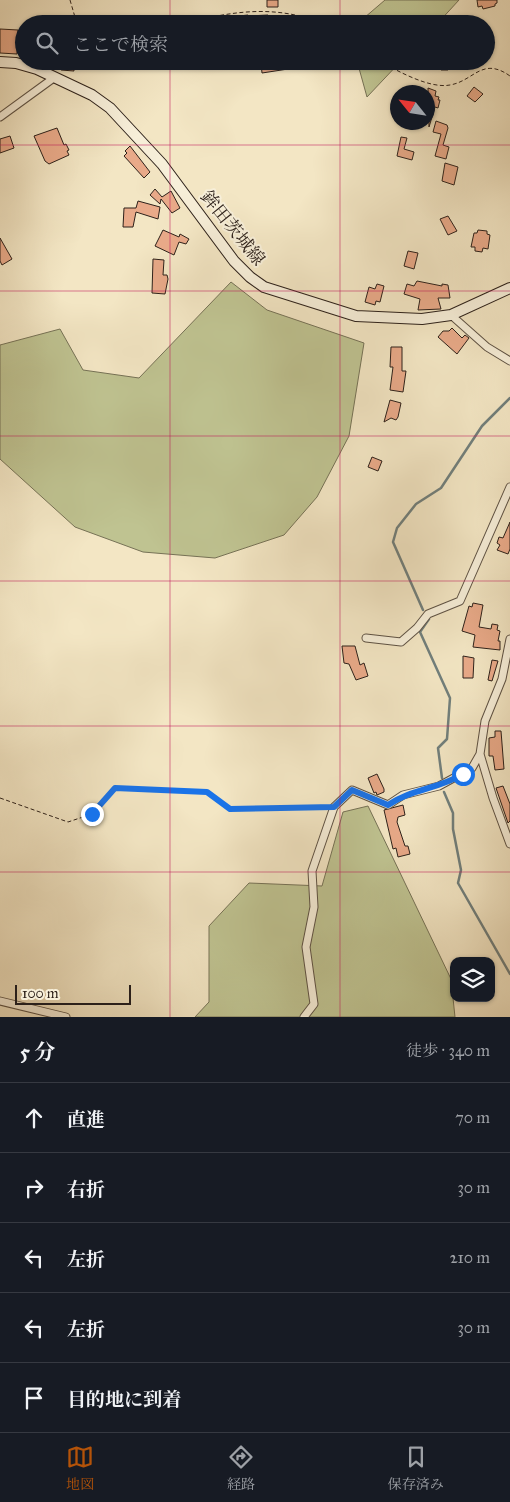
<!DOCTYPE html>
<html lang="ja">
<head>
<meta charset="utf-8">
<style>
  body { margin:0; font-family:"IM FELL Great Primer","Noto Serif JP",serif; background:#242831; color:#f1f3f6 }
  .controls { position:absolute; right:15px; bottom:15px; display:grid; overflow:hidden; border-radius:10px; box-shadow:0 1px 4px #0004 }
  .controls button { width:45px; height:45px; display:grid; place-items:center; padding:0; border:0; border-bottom:1px solid #363941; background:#171b24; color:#f1f3f6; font:25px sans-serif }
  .compass { position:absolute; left:390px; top:85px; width:45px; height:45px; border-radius:50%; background:#171b24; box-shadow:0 1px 4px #0004; rotate:300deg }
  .scale { position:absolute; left:15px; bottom:12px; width:116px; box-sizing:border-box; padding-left:5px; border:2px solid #2d211a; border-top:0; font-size:14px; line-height:18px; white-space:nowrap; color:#2d211a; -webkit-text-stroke:4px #f7efd9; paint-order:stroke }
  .stop { position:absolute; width:15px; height:15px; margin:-11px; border:4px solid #1a73e8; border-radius:50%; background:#fff }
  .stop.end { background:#1a73e8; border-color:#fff; box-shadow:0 1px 5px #0008 }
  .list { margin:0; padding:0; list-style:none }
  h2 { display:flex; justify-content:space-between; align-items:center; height:65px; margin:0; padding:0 20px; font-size:21px }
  h2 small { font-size:16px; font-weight:400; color:#9ea1a6 }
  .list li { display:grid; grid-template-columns:32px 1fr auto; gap:15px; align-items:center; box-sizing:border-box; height:70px; padding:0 20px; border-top:1px solid #363941 }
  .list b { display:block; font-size:19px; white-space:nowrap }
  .list em { font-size:16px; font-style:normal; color:#9ea1a6 }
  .icon { flex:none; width:28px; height:28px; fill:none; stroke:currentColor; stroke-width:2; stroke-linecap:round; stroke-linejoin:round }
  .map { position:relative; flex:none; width:510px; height:1017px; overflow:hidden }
  .search { position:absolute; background:#171b24; box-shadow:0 1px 4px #0004; left:15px; right:15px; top:15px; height:55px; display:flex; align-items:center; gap:12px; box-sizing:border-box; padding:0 18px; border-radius:28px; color:#9ea1a6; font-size:19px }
  .sheet { height:415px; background:#171b24 }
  nav { display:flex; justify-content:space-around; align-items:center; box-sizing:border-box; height:70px; border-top:1px solid #363941; background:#171b24; font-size:14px; color:#9ea1a6 }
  nav a { display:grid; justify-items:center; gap:2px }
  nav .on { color:#b45309 }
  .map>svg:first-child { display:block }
  .green { fill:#bfc391; stroke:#767256 }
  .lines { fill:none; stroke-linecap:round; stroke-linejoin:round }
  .stream { stroke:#717f7c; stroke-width:2.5 }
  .building { fill:#e9aa89; stroke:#2d211a }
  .minor-casing { stroke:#5e5244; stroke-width:9 }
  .secondary-casing { stroke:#2d211a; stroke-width:12 }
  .path { stroke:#2d211a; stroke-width:1; stroke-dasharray:4 2.5; stroke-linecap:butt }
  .minor { stroke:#f7efd9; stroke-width:7 }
  .secondary { stroke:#f7efd9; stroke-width:10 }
  .route { stroke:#1a73e8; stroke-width:6 }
  .grid { fill:none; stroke:#c2185b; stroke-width:1; stroke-opacity:0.55 }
  .labels { text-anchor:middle; stroke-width:4; stroke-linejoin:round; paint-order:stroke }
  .street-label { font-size:18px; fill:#2d211a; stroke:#f7efd9 }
</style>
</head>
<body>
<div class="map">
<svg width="510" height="1017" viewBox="0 0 510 1017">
  <rect width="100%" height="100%" fill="#f3e6c4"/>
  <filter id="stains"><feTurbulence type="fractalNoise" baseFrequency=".004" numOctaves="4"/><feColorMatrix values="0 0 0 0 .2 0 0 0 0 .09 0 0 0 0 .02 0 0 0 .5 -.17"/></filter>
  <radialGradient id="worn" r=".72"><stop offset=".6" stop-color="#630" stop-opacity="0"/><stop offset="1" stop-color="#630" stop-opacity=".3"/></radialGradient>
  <!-- green -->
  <path class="green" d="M385 0H459L437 24H357Z
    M357 61H401L367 97Z
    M231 282 267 310 364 343 349 436 317 497 284 535 215 558 143 552 75 527 0 459V345L60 329 83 370 139 378Z
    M368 806 451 979 455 1017H195L209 1002V926L249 883 322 886 343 812Z"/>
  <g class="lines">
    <!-- stream -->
    <path class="stream" d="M423 610 393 542 397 528 416 504 441 488 482 426 510 398
      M429 619 420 632 450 698 447 739 438 748 442 778
      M444 792 453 813V829L461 870 458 883 510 974"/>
  </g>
  <!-- building -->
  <path class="building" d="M267 0H278V7H267Z
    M477 0H497V3L495 4V6L483 9 482 6 478 7Z
    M248 15V21L239 22V16Z
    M268 15 269 24 250 23 249 16Z
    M0 29 18 30 17 54 0 53Z
    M60 61 73 63 74 71 61 70Z
    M269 61H286L288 69 262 73 261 63Z
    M393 61H418L417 68 393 64Z
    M441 61H448V70H441Z
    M474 87 483 94 475 102 467 96Z
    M428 88 436 91 435 96 439 97 438 100H440L438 108 435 107 429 127Z
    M436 121 447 125 448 128 443 145 449 147 446 159 435 156 441 134 433 132Z
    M57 128 64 145 66 144 69 150 67 151 69 155 49 164 45 161 34 136Z
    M10 136 14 148 0 153V139Z
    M401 137 407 138 404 149 414 152 412 160 397 156Z
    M130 146 150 172 144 178 124 156 127 153 125 151Z
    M445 163 458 167 454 185 442 181Z
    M155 189 162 197 171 191 180 208 172 213 161 199 160 204 150 195Z
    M138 201 160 207 158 219 136 212 133 227H123L124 208H136Z
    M448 216 457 231 448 235 440 219Z
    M163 230 179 237 180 234 189 239 186 244 179 242 174 255 155 246Z
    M478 230 487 231V234L490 235 488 249 483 248 482 252 475 251V247H471L474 233H477Z
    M0 238 12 259 2 265 0 261Z
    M408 251 418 253 414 269 404 266Z
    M153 259 164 260 163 275H167L168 279 165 294 152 293Z
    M417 281 442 286V284L448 285 450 298H438L441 309 418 310 420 299 404 294 407 284 414 286Z
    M377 284 384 286 380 302 376 301 375 305 365 302 369 287 375 289Z
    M452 328 462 338 465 335 469 338 457 354 438 337 443 331H449Z
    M391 347H402V371H406L403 392 390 390 393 367H390Z
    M390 400 401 403 398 417 396 420 391 418 384 422Z
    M372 457 382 461 378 471 368 467Z
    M510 522V549L508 554 497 550 500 545 497 543 499 537 503 538Z
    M473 603 483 605 479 627 491 629 492 624 498 625 497 630 500 631 498 641H500V650L473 647 475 635 462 631 469 606 472 607Z
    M342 646H355L360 665 364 663 368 676 356 680 349 664 344 663Z
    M463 656 474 658 473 678H463Z
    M492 660 498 661 492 681 488 680Z
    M495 731H501L504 769 495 770 493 756H489V738L495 737Z
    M377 774 384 789V792L377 795 376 792 374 793 368 778Z
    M503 786 510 804V821L508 823 496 788Z
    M403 805 405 815 398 817 397 822 405 846H408L410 854 398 857 396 848 393 849 384 810Z"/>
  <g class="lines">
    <!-- minor casing -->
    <g class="minor-casing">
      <path id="minor" d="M0 117 55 77
        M451 315 487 347 510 361
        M366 638 401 642 417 628 428 614 460 601 510 487
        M480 754 493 798 510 844
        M0 1001 66 1017
        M304 1017 314 1004 306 947 314 907 312 871 334 807 352 790 388 805 403 795 439 786 472 768 480 754 485 721 502 679 510 639"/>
    </g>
    <!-- secondary casing -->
    <g class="secondary-casing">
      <path id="secondary" d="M0 62 16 63 37 69 92 95 110 108 162 164 234 261 250 277 264 287 356 316 422 319 451 315 510 288"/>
    </g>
    <!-- path -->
    <path class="path" d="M70 0 77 24
      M182 24C233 11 274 4 325 24
      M380 61C397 71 430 89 450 85 474 81 482 56 510 76
      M0 798 68 822 92 814 115 787 207 792 230 809 326 807"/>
    <!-- minor -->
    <use href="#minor" class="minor"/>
    <!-- secondary -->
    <use href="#secondary" class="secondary"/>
  </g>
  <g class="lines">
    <!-- route -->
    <path class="route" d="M92 814 115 788 207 792 230 809 334 807 352 790 388 805C411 789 439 789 463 774"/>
  </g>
  <!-- grid -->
  <path class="grid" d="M170 0V24M340 0V24M170 61V1017M340 61V1017M0 145H510M0 291H510M0 436H510M0 581H510M0 726H510M0 872H510"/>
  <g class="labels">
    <!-- street labels -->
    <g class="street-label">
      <text transform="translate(233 228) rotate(51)" y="6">鉾田茨城線</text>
    </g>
  </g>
  <rect width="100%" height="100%" filter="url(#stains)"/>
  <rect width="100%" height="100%" fill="url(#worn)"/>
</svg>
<div class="controls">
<button><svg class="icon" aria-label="layers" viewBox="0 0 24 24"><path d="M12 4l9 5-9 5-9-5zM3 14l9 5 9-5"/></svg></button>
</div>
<svg class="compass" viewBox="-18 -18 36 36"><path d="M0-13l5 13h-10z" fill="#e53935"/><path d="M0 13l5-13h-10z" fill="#9ea1a6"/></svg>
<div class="scale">100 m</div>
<div class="stop" style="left:463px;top:774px"></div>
<div class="stop end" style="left:92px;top:814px"></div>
<div class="search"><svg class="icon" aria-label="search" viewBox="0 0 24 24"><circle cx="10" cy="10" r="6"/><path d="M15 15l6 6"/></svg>ここで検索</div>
</div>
<section class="sheet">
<h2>5 分<small>徒歩 · 340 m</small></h2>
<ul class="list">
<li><svg class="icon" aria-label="ahead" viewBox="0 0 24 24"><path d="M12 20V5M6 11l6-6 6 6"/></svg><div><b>直進</b></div><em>70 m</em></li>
<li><svg class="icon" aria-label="right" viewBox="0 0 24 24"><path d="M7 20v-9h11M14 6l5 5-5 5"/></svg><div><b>右折</b></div><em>30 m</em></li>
<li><svg class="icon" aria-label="left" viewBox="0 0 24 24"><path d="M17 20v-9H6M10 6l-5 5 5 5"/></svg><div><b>左折</b></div><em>210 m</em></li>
<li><svg class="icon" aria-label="left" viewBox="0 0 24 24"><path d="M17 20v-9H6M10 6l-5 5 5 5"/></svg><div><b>左折</b></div><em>30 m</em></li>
<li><svg class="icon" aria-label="arrive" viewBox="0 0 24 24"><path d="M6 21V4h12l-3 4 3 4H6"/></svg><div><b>目的地に到着</b></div></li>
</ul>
</section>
<nav>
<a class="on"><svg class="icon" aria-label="map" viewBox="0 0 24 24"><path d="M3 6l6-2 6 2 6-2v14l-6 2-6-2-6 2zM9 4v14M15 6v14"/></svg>地図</a>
<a><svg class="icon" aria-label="directions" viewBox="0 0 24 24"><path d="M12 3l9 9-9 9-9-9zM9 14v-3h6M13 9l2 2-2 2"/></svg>経路</a>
<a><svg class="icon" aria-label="saved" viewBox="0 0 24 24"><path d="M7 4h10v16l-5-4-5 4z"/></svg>保存済み</a>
</nav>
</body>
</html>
